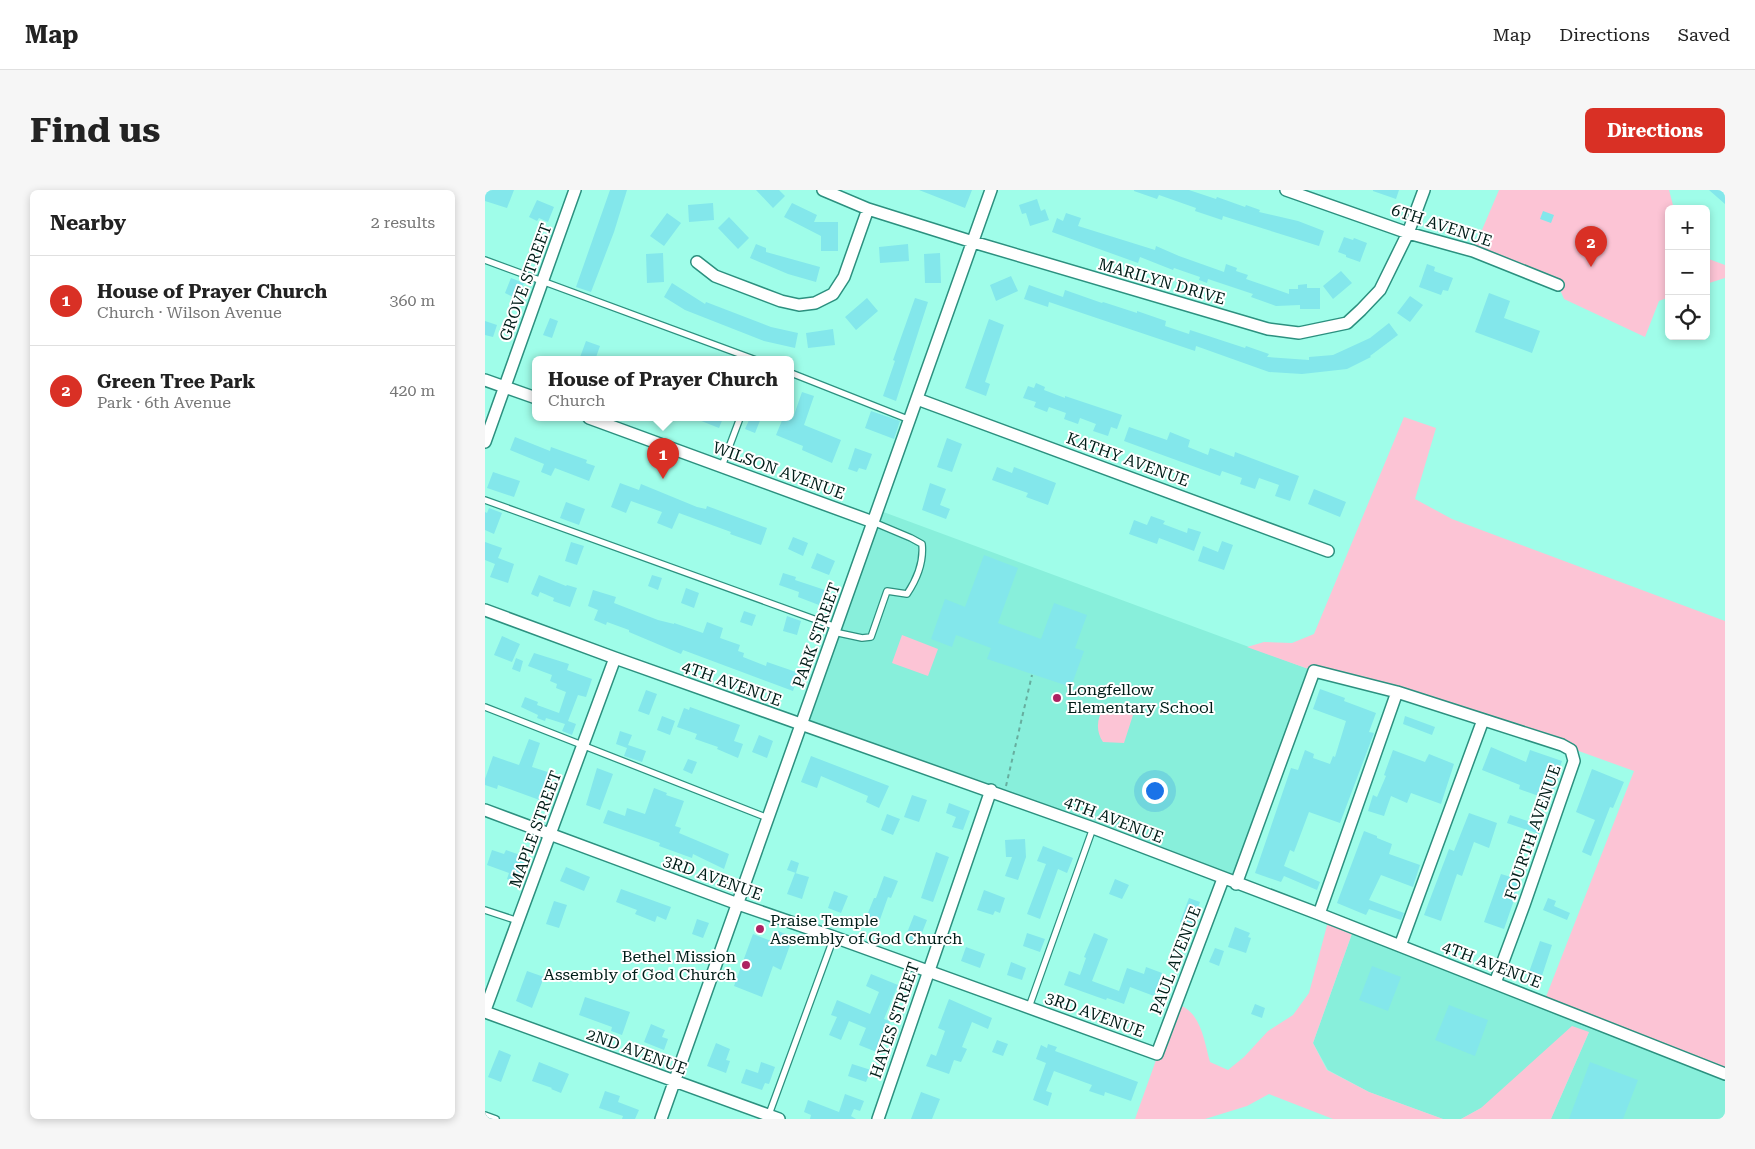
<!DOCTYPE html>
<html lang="en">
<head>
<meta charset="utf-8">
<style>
  body { margin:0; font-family:"Roboto Serif",serif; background:#f6f6f6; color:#222 }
  .controls { position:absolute; right:15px; top:15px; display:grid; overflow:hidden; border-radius:8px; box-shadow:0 2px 8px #0003 }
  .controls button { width:45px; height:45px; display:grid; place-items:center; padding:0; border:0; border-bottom:1px solid #e0e0e0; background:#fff; color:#222; font:25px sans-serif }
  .you { position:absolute; left:669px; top:600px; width:18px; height:18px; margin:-12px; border:4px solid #fff; border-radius:50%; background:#1a73e8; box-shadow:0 0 0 8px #1a73e833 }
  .badge { display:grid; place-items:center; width:32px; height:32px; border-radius:50%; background:#d93025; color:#fff; font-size:16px; font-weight:700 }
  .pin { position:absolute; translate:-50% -41px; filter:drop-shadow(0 1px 2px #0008) }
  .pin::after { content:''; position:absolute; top:26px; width:18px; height:15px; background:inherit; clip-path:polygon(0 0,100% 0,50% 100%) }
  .popup { position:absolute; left:47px; top:166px; width:262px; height:65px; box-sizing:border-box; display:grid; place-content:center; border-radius:8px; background:#fff; filter:drop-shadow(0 1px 4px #0005); font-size:16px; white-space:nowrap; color:#767676 }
  .popup b { font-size:19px; color:#222 }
  .popup::after { content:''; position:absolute; left:50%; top:100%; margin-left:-10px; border:10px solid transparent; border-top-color:#fff }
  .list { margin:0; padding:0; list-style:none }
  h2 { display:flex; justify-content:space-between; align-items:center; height:65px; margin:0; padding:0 20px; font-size:21px }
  h2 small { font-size:16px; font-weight:400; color:#767676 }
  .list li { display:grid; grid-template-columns:32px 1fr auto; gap:15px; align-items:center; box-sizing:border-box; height:90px; padding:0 20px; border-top:1px solid #e0e0e0 }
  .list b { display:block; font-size:19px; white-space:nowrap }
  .list p { margin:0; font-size:16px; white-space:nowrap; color:#767676 }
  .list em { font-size:16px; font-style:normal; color:#767676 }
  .icon { flex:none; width:28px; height:28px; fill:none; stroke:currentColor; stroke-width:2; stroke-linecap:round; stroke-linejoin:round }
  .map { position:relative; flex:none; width:1240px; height:929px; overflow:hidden; border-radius:8px }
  header { display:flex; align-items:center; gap:30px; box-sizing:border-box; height:70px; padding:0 25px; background:#fff; border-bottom:1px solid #e0e0e0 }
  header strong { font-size:24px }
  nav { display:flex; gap:28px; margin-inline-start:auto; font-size:18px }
  .intro { display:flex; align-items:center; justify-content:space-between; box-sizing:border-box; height:120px; padding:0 30px }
  h1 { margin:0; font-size:35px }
  .button { padding:12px 22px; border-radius:8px; background:#d93025; color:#fff; font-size:18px; font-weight:700 }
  main { display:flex; gap:30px; padding:0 30px }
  aside { flex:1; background:#fff; border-radius:8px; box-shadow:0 2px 8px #0003 }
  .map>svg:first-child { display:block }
  .built { fill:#88efdb }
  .green { fill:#fcc4d5 }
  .building { fill:#83e7eb }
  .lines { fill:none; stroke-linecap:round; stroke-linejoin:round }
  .lane-casing { stroke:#2c907f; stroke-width:8 }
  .street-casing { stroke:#2c907f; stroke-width:14 }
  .path { stroke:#67ae9f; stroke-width:2; stroke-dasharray:4 4; stroke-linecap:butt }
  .lane { stroke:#fff; stroke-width:5.5 }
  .street { stroke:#fff; stroke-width:11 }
  .poi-dot { fill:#ae2362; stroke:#fff; stroke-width:2 }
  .labels { text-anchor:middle; stroke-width:4; stroke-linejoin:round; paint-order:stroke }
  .street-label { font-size:16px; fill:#001d18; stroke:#fff }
  .poi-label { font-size:16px; fill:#001d18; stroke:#fff; text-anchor:start }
</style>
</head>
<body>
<header>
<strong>Map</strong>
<nav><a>Map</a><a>Directions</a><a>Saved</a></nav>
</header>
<div class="intro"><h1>Find us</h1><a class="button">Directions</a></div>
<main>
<aside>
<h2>Nearby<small>2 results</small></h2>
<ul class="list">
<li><span class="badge">1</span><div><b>House of Prayer Church</b><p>Church · Wilson Avenue</p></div><em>360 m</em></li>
<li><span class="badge">2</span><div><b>Green Tree Park</b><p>Park · 6th Avenue</p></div><em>420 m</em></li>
</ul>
</aside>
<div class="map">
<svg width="1240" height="929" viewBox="0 0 1240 929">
  <rect width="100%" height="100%" fill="#9ffde9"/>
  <!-- built -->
  <path class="built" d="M393 320 829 481 751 694 316 535Z
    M869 738 1240 884V929H1066L1104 842 996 918 976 929H958L884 902 843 880 828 853Z"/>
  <!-- green -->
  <path class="green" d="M1014 0H1184L1189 19H1184V107L1174 111 1160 147 1079 109 1073 95 988 61Z
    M1221 68 1240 75V88L1221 94Z
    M919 227 951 238 930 309 967 329 1240 431V884L1059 812 1149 581 1077 555 829 481 762 457 779 452 807 453 829 444Z
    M417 445 453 459 443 486 407 473Z
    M620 516 648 525 639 553 618 552C610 540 612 527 620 516Z
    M844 728 869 738 828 853 842 880 884 902 958 929H848L784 904 762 916 720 929H650L691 814C716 820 719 851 725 872L743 880 759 867 783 841 808 825 824 803Z
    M1087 836 1104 842 1066 929H976L996 918Z"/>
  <!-- building -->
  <path class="building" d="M0 0H29L22 18 0 11Z
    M125 0H142L129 42 106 102 91 97Z
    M271 0H294L300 6 288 18Z
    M434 0H487L480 18Z
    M649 0H704L731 9 732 7 760 17 761 15 775 20 774 22 813 31 839 41 834 56 738 26 737 30 710 21 711 18 674 5 672 9 649 1Z
    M888 0H914L911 9 888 1Z
    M1224 0H1240V14Z
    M552 9 556 21 560 19 564 30 545 36 541 23 537 24 534 15Z
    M52 10 69 17 63 32 54 28 52 31 44 27Z
    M228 13 229 30 204 32 203 15Z
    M307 13 332 25 329 32H353V61H336V46L299 27Z
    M1058 21 1069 25 1066 33 1055 29Z
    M182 23 196 33 179 56 165 46Z
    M581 23 596 28 593 36 670 60 671 56 694 66 739 82 741 74 752 78 751 81 763 85 761 89 804 104V99H813V95L822 94V98H835V119H815V115L791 116 766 107 768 104 723 89 722 93 714 90 715 87 689 78 688 80 655 67 653 73 567 42 572 28 578 31Z
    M244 27 264 48 253 59 233 38Z
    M859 47 868 50 869 48 882 53 875 72 861 67V65L853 62Z
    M271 54 281 58V62L335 77 331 92 303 84 265 68Z
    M423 54 424 71 395 73 394 57Z
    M178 63 179 92 162 93 161 64Z
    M455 63 456 93H440L439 64Z
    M942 74 950 77 949 81 968 88 963 101 958 100 956 105 934 97Z
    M856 81 867 93 848 109 838 96Z
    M526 86 533 101 511 111 505 95Z
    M26 88 39 93 32 109 20 103Z
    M187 93 220 114 221 112 286 137 313 143 310 158 279 151 200 120 179 107Z
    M544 95 578 107 580 100 617 113 618 112 652 123V121L681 131 680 136 704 144 705 140 760 158 761 156 784 164 782 167 824 170V167L848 165 885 148 904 133 913 145 885 166 886 167 862 179 817 184 784 182 711 156 710 161 564 112 563 117 539 109Z
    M1004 103 1025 111 1019 128 1055 141 1047 163 990 142Z
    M925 106 938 115 925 132 912 123Z
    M382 108 393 121 371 140 360 127Z
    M430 108 443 112 411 211 398 206 410 171 408 170Z
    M65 128 73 131 67 148 58 145Z
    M504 129 519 135 500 192 505 194 501 206 480 198Z
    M0 131 12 135 8 147 0 145Z
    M348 139 350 155 323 158 321 143Z
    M101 151 115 156 110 170H94Z
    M551 193 560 197 559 200 580 208V206L637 225 632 239 626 237 623 246 608 241 611 234 595 228 593 234 579 229 581 223 564 217 562 222 549 217 551 212 538 208 543 196 549 198Z
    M317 202 329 206 319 235 356 250 347 273 317 260 318 256 291 245 298 228H308Z
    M386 221 415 231 409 249 380 238Z
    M209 228H238L234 238Z
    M265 228H276L270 243 260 239Z
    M644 237 682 250 685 242 705 250 703 257 723 265 725 258 749 267 750 262 814 286 805 311 790 306 794 295 774 288 770 299 755 294 757 288 737 281 735 286 639 251Z
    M30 247 65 261 66 257 102 270 101 273 110 276 104 291 70 278 66 286 56 282 59 274 25 260Z
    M462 248 477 254 467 282 452 277Z
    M370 258 387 264 381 280 374 278 372 282 363 279Z
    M512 277 527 283 529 277 571 293 563 315 541 307 543 303 507 290Z
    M8 282 35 291 29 307 2 298Z
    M135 293 154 300 156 294 212 317 221 319 222 316 282 338 276 355 245 344 246 342 194 323 187 339 172 333 177 322 146 311 141 323 126 317Z
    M445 293 461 299 455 315 465 319 461 329 437 320Z
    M829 299 861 312 855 327 823 314Z
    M81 312 100 319 94 335 75 328Z
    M4 318 17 323 9 344 0 340V322L2 323Z
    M666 326 680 331 678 334 702 343 703 338 716 342 709 361 674 348 672 354 644 344 649 330 662 335Z
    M308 347 323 353 318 366 303 359Z
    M737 351 748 355 739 380 713 371 718 356 733 362Z
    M0 352 17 358 13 368 29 374 23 393 5 387 10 374 0 370Z
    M86 352 99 356 92 375 80 371Z
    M332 363 350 371 344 385 326 378Z
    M499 365 533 378 513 433 556 449 569 413 602 425 590 458 599 461 586 497 502 469 506 458 471 445 467 457 446 449 460 409 480 417Z
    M298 383 311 387 310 390 340 400 334 415 313 407 314 402 294 395Z
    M54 385 81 396 82 395 92 398 85 417 68 411 69 408 55 402 53 407 46 404Z
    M167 385 177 388 173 400 163 396Z
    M201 398 214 403 209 418 196 413Z
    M108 400 131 407 129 413 173 430 189 434V433L218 443 222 432 238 438 235 448 255 455 253 461 259 463 258 467 281 476 282 472 314 483 308 501 198 460 196 464 144 442V440L122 432 121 435 109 430 113 420 103 416Z
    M259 421 271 425 267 436 255 432Z
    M302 426 316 431 312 445 298 441Z
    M17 446 35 454 27 472 9 465Z
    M49 463 84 474 82 480 107 489 101 507 93 505 83 531 91 534 87 545 77 541 80 534 61 528 60 531 52 528 53 525 36 517 40 507 53 512 52 515 74 523 81 502 71 498 72 494 65 491 67 485 43 476Z
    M31 468 38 471 35 482 27 479Z
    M835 499 860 508 859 511 891 523 884 542 889 543 855 633 824 622 809 662 805 660 799 676 835 692 832 700 799 686 796 692 770 683 806 578 813 580 820 560 829 564 828 568 845 574 848 566 850 567 861 531 828 519Z
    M161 500 172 504 164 525 153 521Z
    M205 517 255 535 249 551 258 554 253 568 232 559 233 557 210 549 212 544 192 537 199 518 204 520Z
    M177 526 190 531 185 545 172 540Z
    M920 526 950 537 947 545 918 534Z
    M135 541 147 545 143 555 161 561 157 572 139 566 142 558 131 554Z
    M274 545 288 551 282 568 267 562Z
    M44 549 55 553 47 577 69 584 60 612 13 595 12 599 0 595V589L8 566 34 575Z
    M1006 557 1041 572 1045 560 1077 571 1071 588 1073 589 1065 610 1034 599 1035 595 997 580Z
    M908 560 940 572 944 564 969 574 956 614 926 603 922 613 906 606 899 626 883 621 888 605 892 607 901 586 899 585Z
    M326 566 404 596 394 618 381 612 383 606 336 586 332 598 316 592Z
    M203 569 212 572 207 584 198 580Z
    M112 578 128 584 115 620 101 615Z
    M1107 579 1139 592 1128 618 1125 617 1106 666 1097 662 1110 630 1091 622Z
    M169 598 182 603 181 605 199 611 190 636 196 638 194 643 244 664 239 679 208 664 207 668 174 656 175 653 118 633 123 620 140 626 142 618 160 624Z
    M427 605 442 610 434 632 419 627Z
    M464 613 485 621 478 640 467 637 471 627 461 623Z
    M984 623 1012 633 1004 658 989 652 977 686 972 684 956 731 939 725 964 659 969 661Z
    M402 624 415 629 408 645 396 640Z
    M1025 625 1057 636 1054 644 1022 633Z
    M879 641 892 646V648L907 654 904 664 935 675 928 697 896 685 884 710 919 723 916 730 884 719 881 725 852 713Z
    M540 649 541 667 533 690 520 686 527 667H521L520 650Z
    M558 656 588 668 582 683 573 679 555 729 542 724 561 674 552 671Z
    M7 660 19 664 21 660 41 667 32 693 22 689 24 683 2 675Z
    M451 662 464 667 448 712 436 708Z
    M306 670 314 673 311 683 302 680Z
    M81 677 105 687 99 701 75 691Z
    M310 683 324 687 317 709 302 704Z
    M1016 684 1036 690 1019 739 999 732Z
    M399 686 413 691 406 708 403 707 392 738 379 733 389 708H391Z
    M630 689 644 695 637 709 624 704Z
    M136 699 186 717 181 730 172 726 170 732 150 724 152 720 131 712Z
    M499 700 520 708 515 723 510 721 508 725 492 720Z
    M349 701 363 706 356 723 343 718Z
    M704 708 715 712 706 736 695 732Z
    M1063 708 1071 711 1069 716 1085 723 1082 730 1058 720Z
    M69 711 82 715 74 738 61 734Z
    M429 725 442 730 433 753 420 748Z
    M212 729 224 733 218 748 207 744Z
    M750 737 765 743 763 747 766 748 761 763 743 757Z
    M293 741 308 747 296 780 288 776 277 807 249 796 268 744 289 752Z
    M542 743 560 749 555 762 538 756Z
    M609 743 623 749 607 791 634 801 642 778 659 784 661 777 677 783 669 806 645 797 639 814 622 808 621 810 579 795 584 781 595 785 601 768 599 767Z
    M1055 751 1067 755 1055 792 1042 788Z
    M481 757 500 764 495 778 476 771Z
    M730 758 739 761 734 776 724 772Z
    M526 772 541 778 537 790 522 785Z
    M887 776 916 787 903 821 874 810Z
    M42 781 59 787 47 818 31 811Z
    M386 784 413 795 399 829 405 831 394 863 374 855 381 838 364 831 356 850 344 845 352 827 346 825 352 810 385 824 394 802 381 796Z
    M100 807 145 822 137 845 126 841 127 837 94 825Z
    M464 809 507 828 503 839 487 832 477 857 482 859 476 872 469 870 464 884 441 876 446 864 451 866 460 841 453 838Z
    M770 814 780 818 777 828 766 824Z
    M964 815 1003 830 990 866 950 850Z
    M166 834 180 840 177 847 183 849 179 860 159 852Z
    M512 850 523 854 518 866 507 862Z
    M231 853 245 859 241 870 245 871 241 883 222 876Z
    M563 854 572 857 570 861 653 892 646 911 620 902 619 906 604 901 607 895 569 881 561 901 567 903 563 916 548 910 561 873 551 869 556 855 562 858Z
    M14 860 26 865 16 892 3 887Z
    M54 872 84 884 76 903 66 899 67 898 47 891Z
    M276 872 290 877 284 894 280 893 277 900 256 893 261 879 273 883Z
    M1105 872 1153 890 1138 929H1084Z
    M367 874 386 880 381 892 363 886Z
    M120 901 135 906 133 912 154 920 150 929H137L138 926 114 918Z
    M436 902 455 909 447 929H426Z
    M360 904 379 911 375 921 369 919 366 926 371 929H325L326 925 319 922 323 910 354 922Z"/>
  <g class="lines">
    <!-- lane casing -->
    <g class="lane-casing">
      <path id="lane" d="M0 70 271 170
        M306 183 425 230
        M237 276 255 228
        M0 310 351 437
        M349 442 377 448 386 447 402 401 422 404C432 389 439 373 437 354L426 348 388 332
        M0 517 283 628
        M0 720 33 731
        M544 817 608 638
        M0 925 11 929
        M283 927 349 747"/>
    </g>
    <!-- street casing -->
    <g class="street-casing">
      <path id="street" d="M338 0 383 19 488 52 783 139 814 143 862 133 876 120 895 100 923 43 939 0
        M801 0 923 43 988 61 1073 95
        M212 72 230 86 296 111 314 115 330 113 348 104 359 87 383 19
        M0 190 51 208
        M432 209 843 361
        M104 228 388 332
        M0 252 90 0
        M0 420 130 468 608 638 834 724 1240 884
        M0 620 253 714 349 747 672 864 738 689
        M751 694 829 481 912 502 1077 555 1086 560 1089 571 1039 715 1010 793
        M834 724 912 502
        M915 756 998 530
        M0 820 130 468
        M0 822 294 929
        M176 929 506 0
        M393 929 506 600"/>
    </g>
    <!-- path -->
    <path class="path" d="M521 596 547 485"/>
    <!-- lane -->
    <use href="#lane" class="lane"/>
    <!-- street -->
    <use href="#street" class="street"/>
  </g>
  <!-- markers -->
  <g class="poi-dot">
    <circle cx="572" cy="508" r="5"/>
    <circle cx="275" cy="739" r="5"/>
    <circle cx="261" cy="775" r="5"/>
  </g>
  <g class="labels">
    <!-- street labels -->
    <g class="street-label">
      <text transform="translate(957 35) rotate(18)" y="6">6TH AVENUE</text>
      <text transform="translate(677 91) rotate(16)" y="6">MARILYN DRIVE</text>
      <text transform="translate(40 92) rotate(-70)" y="6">GROVE STREET</text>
      <text transform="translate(643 269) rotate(20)" y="6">KATHY AVENUE</text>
      <text transform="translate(294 280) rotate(20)" y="6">WILSON AVENUE</text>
      <text transform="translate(331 445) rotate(-70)" y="6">PARK STREET</text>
      <text transform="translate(247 493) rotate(20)" y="6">4TH AVENUE</text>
      <text transform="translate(629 629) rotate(21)" y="6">4TH AVENUE</text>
      <text transform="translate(50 639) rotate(-70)" y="6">MAPLE STREET</text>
      <text transform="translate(1047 642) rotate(-71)" y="6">FOURTH AVENUE</text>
      <text transform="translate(228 687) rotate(20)" y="6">3RD AVENUE</text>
      <text transform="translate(690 770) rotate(-69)" y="6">PAUL AVENUE</text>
      <text transform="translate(1007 774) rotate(21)" y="6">4TH AVENUE</text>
      <text transform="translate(610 824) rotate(20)" y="6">3RD AVENUE</text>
      <text transform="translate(409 830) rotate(-71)" y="6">HAYES STREET</text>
      <text transform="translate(152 861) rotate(20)" y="6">2ND AVENUE</text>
    </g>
    <!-- poi labels -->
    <g class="poi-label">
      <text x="582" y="505">Longfellow<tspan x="582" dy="18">Elementary School</tspan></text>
      <text x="285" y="736">Praise Temple<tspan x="285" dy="18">Assembly of God Church</tspan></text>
      <text x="251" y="772" text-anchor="end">Bethel Mission<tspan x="251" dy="18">Assembly of God Church</tspan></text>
    </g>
  </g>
</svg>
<div class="controls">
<button>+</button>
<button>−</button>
<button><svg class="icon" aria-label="locate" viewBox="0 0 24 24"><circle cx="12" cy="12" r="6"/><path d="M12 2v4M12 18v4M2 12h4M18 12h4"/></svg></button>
</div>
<div class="you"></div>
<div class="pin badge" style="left:178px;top:289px">1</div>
<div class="popup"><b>House of Prayer Church</b>Church</div>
<div class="pin badge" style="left:1106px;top:77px">2</div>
</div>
</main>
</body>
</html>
